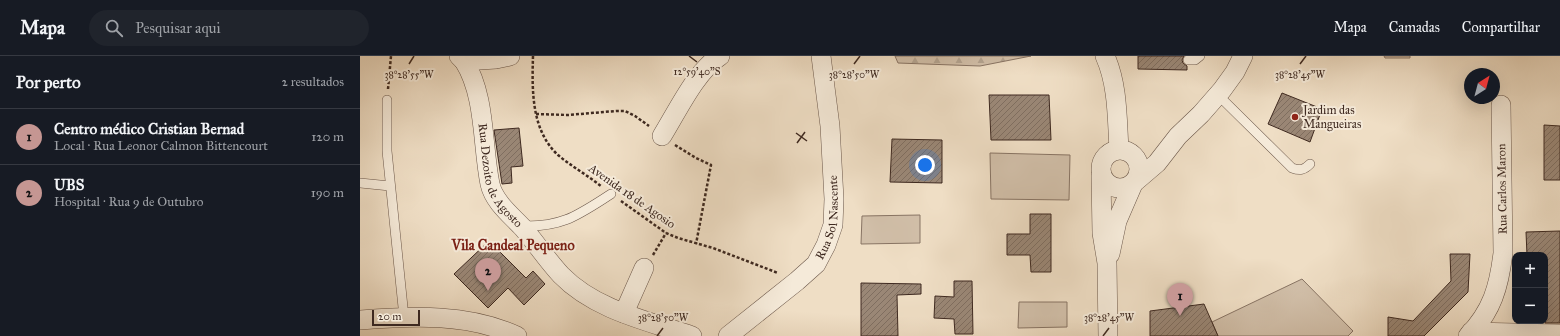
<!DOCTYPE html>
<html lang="pt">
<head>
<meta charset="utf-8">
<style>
  body { margin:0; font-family:"IM FELL Great Primer",serif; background:#20242c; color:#f1f3f6 }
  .controls { position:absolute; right:12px; bottom:12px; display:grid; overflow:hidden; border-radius:8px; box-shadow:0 4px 16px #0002 }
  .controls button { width:36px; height:36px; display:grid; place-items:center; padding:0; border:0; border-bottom:1px solid #363941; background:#171b24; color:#f1f3f6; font:20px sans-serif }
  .compass { position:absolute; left:1104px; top:12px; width:36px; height:36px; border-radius:50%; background:#171b24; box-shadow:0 4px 16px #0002; rotate:36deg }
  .scale { position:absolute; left:12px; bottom:10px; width:48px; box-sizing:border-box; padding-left:4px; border:2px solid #3e2920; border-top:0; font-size:11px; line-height:14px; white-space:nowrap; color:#3e2920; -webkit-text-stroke:3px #f5ead9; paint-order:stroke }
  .you { position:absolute; left:565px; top:109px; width:14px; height:14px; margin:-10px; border:3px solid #fff; border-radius:50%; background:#1a73e8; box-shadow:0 0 0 6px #1a73e833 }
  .badge { display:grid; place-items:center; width:26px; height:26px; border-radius:50%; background:#c59692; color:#111; font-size:13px; font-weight:700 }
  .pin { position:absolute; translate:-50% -33px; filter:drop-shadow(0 1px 2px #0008) }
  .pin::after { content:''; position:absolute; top:21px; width:14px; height:12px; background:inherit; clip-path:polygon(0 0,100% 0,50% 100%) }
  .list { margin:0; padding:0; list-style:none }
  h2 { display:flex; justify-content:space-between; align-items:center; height:52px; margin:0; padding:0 16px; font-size:17px }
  h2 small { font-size:13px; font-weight:400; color:#9ea1a6 }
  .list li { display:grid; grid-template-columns:26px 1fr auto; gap:12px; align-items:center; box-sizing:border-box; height:56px; padding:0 16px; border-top:1px solid #363941 }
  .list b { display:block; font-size:15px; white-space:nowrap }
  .list p { margin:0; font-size:13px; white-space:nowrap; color:#9ea1a6 }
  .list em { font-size:13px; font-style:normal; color:#9ea1a6 }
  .icon { flex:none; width:22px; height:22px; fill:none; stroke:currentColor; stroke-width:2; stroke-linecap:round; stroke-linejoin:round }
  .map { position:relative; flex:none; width:1200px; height:280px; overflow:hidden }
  header { display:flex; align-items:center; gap:24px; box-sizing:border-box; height:56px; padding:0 20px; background:#171b24; border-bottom:1px solid #363941 }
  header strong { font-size:19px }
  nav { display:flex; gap:22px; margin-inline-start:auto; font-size:14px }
  .search { width:280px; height:36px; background:#20242c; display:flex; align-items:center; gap:10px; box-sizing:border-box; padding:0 14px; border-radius:22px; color:#9ea1a6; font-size:15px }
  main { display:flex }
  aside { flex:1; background:#171b24 }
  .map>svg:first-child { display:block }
  .forest { fill:url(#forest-firs); stroke:#887464 }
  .green { fill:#d1bfa9; stroke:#887464 }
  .building { fill:url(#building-hatch); stroke:#3e2920 }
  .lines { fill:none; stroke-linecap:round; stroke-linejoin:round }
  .lane-casing { stroke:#6a5649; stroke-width:10 }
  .street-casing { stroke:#6a5649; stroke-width:20 }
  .path { stroke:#3e2920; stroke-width:2.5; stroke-dasharray:3 2; stroke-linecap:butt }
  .lane { stroke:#f5ead9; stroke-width:9 }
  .street { stroke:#f5ead9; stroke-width:19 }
  .ticks { fill:none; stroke:#3e2920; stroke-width:1.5 }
  .poi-dot { fill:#8f2418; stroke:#f5ead9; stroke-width:1.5 }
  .labels { text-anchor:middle; stroke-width:4; stroke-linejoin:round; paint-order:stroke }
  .poi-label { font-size:12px; fill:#3e2920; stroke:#f5ead9; text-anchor:start }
  .street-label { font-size:12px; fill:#3e2920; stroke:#f5ead9 }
  .quarter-label { font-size:14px; font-weight:bold; fill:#7a1f14; stroke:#f5ead9 }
  .ticks-label { font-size:10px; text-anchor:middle; fill:#3e2920; stroke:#f5ead9; stroke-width:4; stroke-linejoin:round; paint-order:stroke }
</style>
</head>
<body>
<header>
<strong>Mapa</strong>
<div class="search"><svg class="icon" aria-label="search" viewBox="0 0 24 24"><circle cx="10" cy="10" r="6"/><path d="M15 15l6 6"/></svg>Pesquisar aqui</div>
<nav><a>Mapa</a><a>Camadas</a><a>Compartilhar</a></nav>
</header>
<main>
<aside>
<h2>Por perto<small>2 resultados</small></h2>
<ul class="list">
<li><span class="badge">1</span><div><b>Centro médico Cristian Bernad</b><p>Local · Rua Leonor Calmon Bittencourt</p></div><em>120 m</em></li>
<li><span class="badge">2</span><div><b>UBS</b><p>Hospital · Rua 9 de Outubro</p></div><em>190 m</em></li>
</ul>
</aside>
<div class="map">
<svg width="1200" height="280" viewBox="0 0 1200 280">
  <defs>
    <pattern id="forest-firs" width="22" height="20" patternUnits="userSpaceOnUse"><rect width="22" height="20" fill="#d1bfa9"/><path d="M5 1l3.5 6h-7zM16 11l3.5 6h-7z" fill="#b4a491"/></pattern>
    <pattern id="building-hatch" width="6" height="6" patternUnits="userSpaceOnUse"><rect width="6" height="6" fill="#9a8776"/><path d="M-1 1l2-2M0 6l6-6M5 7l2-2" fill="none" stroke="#7f6e60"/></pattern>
  </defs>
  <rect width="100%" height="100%" fill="#efdec5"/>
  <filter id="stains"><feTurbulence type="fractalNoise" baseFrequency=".005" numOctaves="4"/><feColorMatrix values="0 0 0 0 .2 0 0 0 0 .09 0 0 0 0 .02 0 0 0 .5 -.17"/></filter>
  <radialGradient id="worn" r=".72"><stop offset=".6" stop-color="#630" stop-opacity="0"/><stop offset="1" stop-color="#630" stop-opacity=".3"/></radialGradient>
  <!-- forest -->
  <path class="forest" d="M535 0H671L620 10 538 7Z"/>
  <!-- green -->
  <path class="green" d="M1024 0H1050V2H1025Z
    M630 97 710 99 709 144 631 143Z
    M560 159V187L501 188 502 160Z
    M942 223 993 275 988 280H858L852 266Z
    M659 246H707V271L658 272Z"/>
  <!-- building -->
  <path class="building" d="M778 0H824L822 4 823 7 827 10V14L778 13Z
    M922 37 962 53 950 86 908 68Z
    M629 39H689L691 84H631Z
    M1184 69 1200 70V124H1184Z
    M159 72 163 110 151 111 152 127 142 128 134 74Z
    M532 83 582 84V127L530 126Z
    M670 158H691V216H671L670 199H647V178H670Z
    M1200 175V267H1185V199H1167L1166 176Z
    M129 185 166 222 173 215 185 228 164 249 148 232 128 252 94 218Z
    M1090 198H1110L1108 236 1064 280H1028V261L1053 265 1091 225Z
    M594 225H612L613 278H595L594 263 574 262 575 240 594 241Z
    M501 227 561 228V238L537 239 538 280H501Z
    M844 248 858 280H790V255Z"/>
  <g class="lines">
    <!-- lane casing -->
    <g class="lane-casing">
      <path id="lane" d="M828 4H835L840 0
        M858 39 932 112C940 115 944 114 950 108
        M27 44V95L44 261
        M0 127 30 130
        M163 170C203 171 218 159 251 138"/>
    </g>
    <!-- street casing -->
    <g class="street-casing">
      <g id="street">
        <path d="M99 0 104 5 136 3 150 0"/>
        <path d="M745 0C758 29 757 62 759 93"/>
        <path id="s1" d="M104 5C126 40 122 89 130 128 134 146 151 159 163 172 176 187 187 204 201 219 235 254 288 265 332 280"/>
        <path d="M302 80C317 56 336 15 360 0"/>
        <circle cx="760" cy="113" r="19"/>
        <path d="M741 120 742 177 747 207 748 280"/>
        <path d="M776 125 797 107 818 80 841 58 862 34 875 16 883 0"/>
        <path d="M750 198 757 165 773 128"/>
        <path d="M264 257 284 212"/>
        <path d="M0 264C52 260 108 257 157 280"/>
        <path d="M1111 276 1200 278"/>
        <path id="s2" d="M368 280 437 225 456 208 466 189 473 169 474 143 470 70 461 0"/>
        <path d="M1108 280C1132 255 1139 231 1143 197L1141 49"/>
      </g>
    </g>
    <!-- path -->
    <path class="path" d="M173 0C172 34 171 74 198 99 211 110 227 119 241 130
      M28 33 31 0
      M176 58 208 59 256 55H265L275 60 289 70
      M315 89 336 102 351 109 336 188
      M261 145 306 177 318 182 353 192 418 217
      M293 199 306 177"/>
    <!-- lane -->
    <use href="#lane" class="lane"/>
    <!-- street -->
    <use href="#street" class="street"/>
  </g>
  <!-- ticks -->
  <path class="ticks" d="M329 0 337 6M49 8 54 0M494 8 500 0M940 8 946 0M436 77 447 85M437 87 445 76M297 280 303 272M743 280 749 272"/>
  <!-- markers -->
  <circle class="poi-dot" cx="935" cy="61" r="4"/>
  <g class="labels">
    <!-- poi labels -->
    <g class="poi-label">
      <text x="943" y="58">Jardim das<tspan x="943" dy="14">Mangueiras</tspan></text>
    </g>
    <!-- street labels -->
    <g class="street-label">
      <text dy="4" stroke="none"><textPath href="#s1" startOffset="122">Rua Dezoito de Agosto</textPath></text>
      <text transform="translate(1142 133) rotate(-91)" y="4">Rua Carlos Maron</text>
      <text transform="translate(272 140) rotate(35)" y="4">Avenida 18 de Agosio</text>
      <text dy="4" stroke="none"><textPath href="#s2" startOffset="163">Rua Sol Nascente</textPath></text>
    </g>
    <!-- quarter labels -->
    <g class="quarter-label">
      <text x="153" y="194">Vila Candeal Pequeno</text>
    </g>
  </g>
  <g class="ticks-label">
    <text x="337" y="19">12°59'40"S</text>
    <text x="49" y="22">38°28'55"W</text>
    <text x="494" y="22">38°28'50"W</text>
    <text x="940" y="22">38°28'45"W</text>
    <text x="303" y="265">38°28'50"W</text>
    <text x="749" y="265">38°28'45"W</text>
  </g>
  <rect width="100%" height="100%" filter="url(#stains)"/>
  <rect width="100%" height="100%" fill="url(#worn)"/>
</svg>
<div class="controls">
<button>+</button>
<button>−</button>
</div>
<svg class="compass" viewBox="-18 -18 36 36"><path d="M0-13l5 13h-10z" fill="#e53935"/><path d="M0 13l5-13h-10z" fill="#9ea1a6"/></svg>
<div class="scale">20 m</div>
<div class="you"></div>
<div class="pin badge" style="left:820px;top:260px">1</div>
<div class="pin badge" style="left:128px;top:235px">2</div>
</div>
</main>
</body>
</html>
